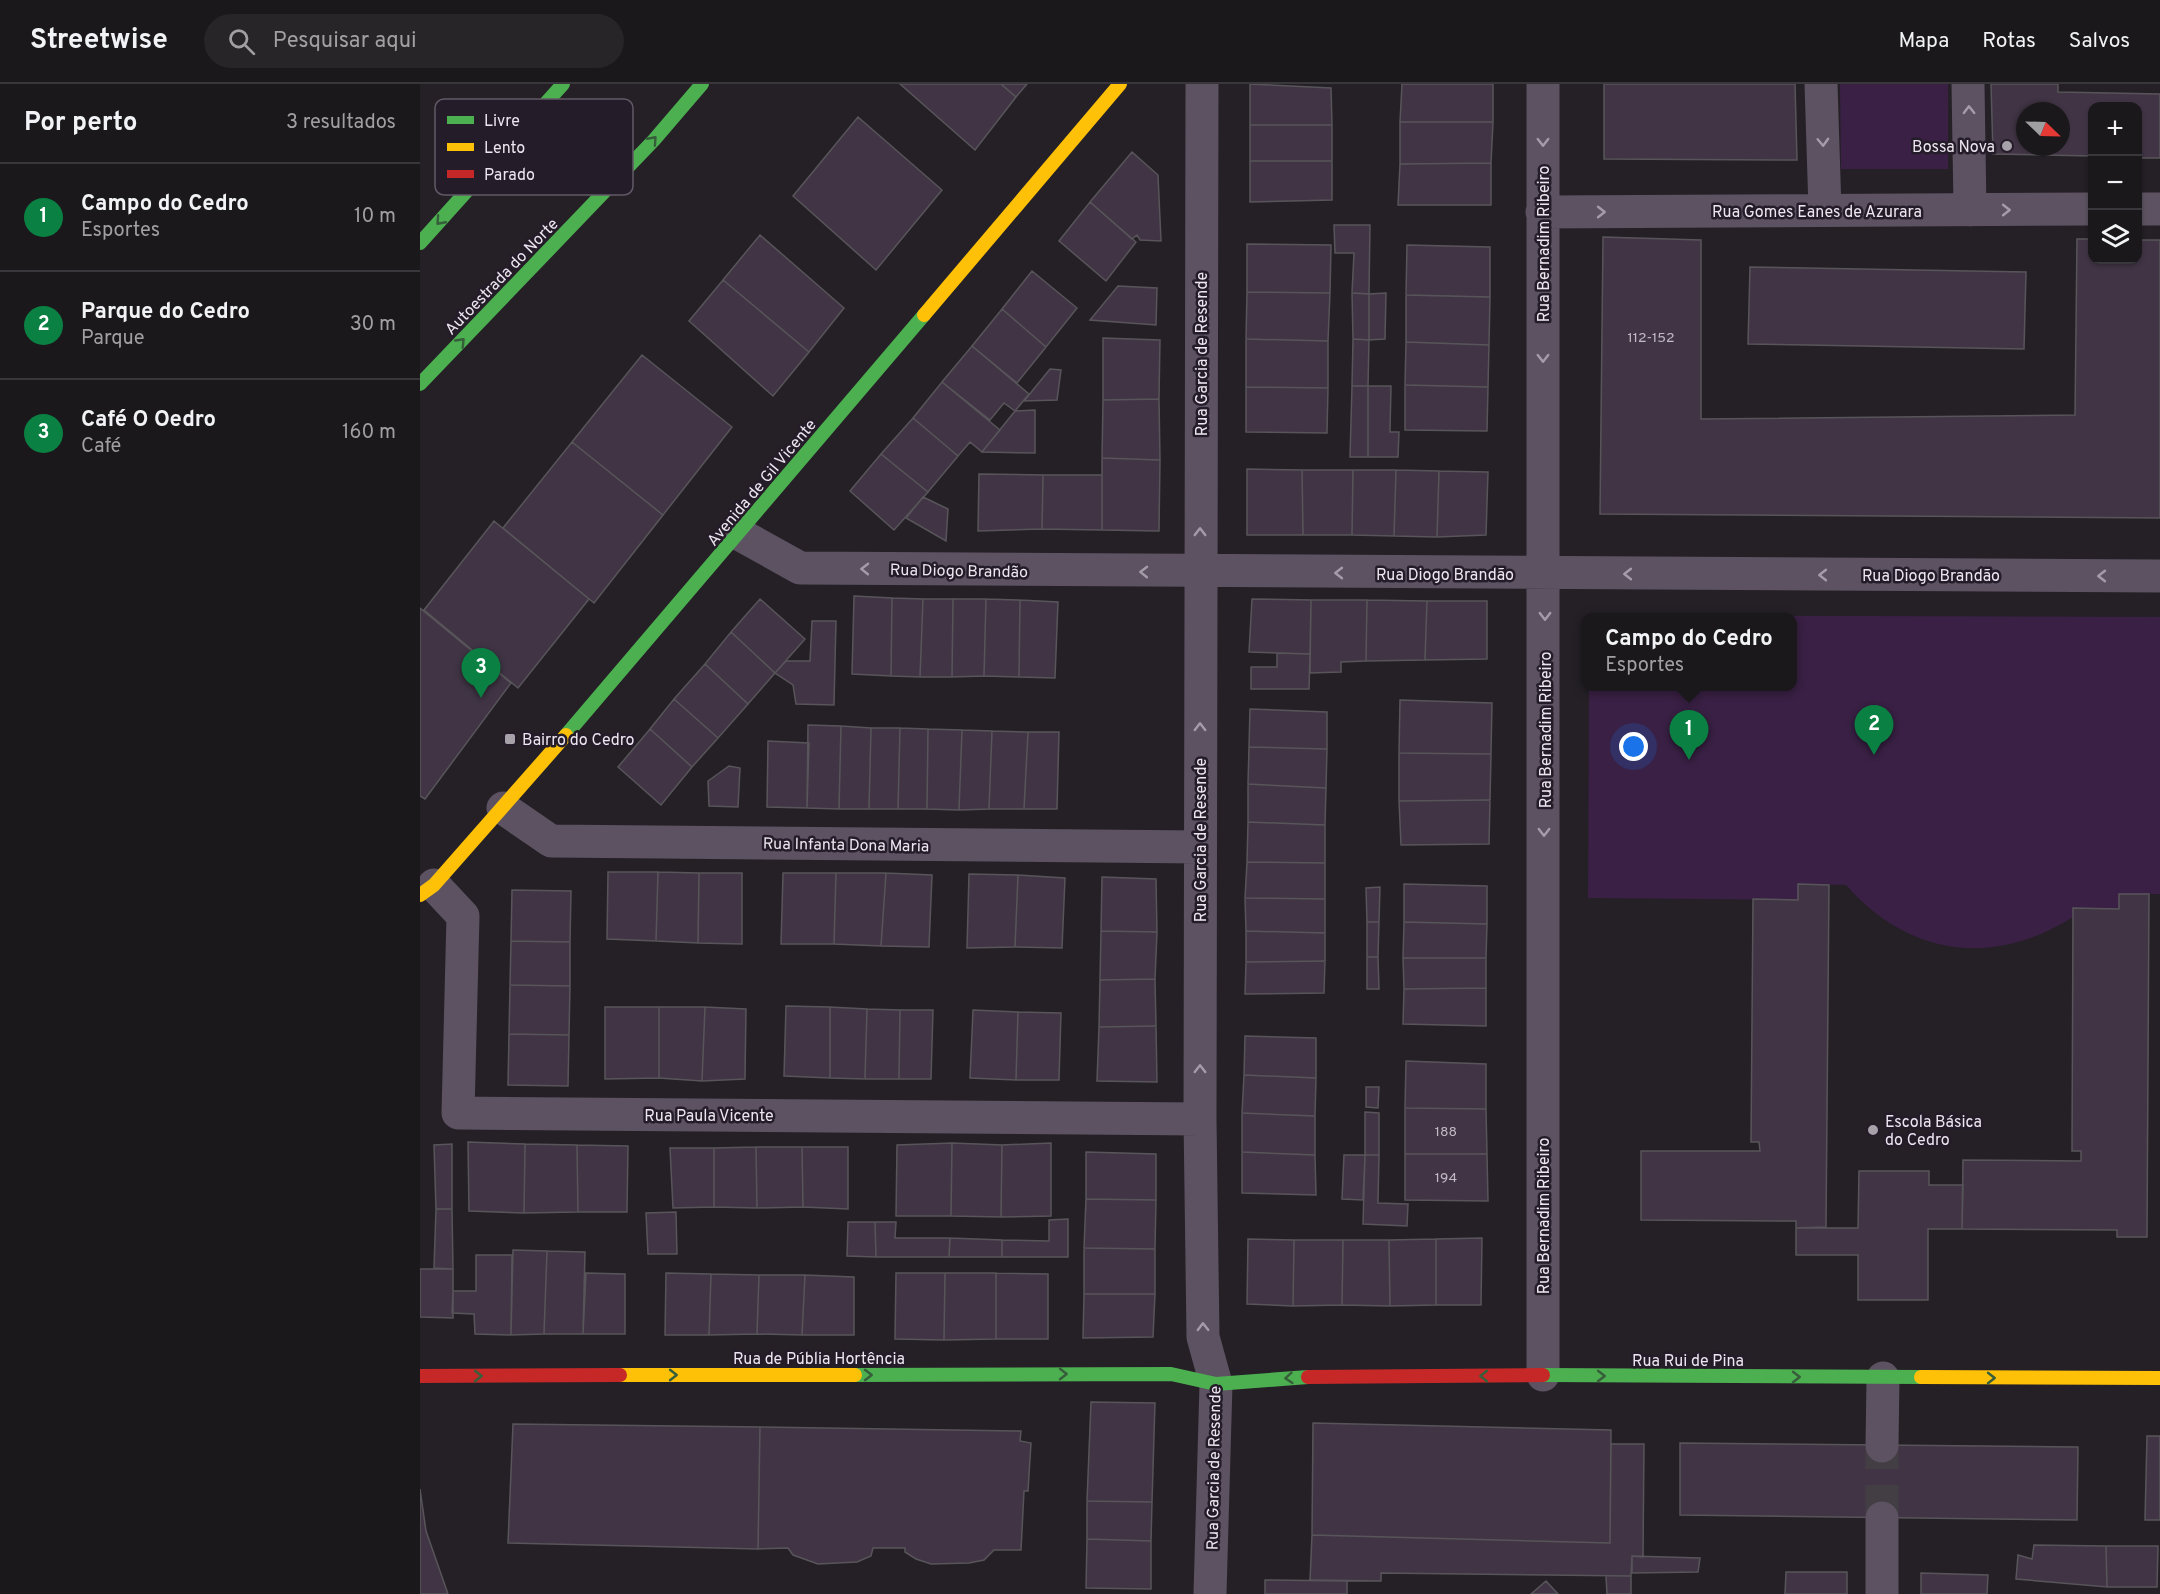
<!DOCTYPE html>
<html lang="pt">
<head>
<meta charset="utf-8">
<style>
  body { margin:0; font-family:Overpass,sans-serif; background:#282529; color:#f1f3f6 }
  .controls { position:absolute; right:18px; top:18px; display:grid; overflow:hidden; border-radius:12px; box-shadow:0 2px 4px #0004 }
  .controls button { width:54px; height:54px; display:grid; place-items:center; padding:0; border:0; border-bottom:2px solid #39373b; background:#1b181c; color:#f1f3f6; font:30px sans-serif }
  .compass { position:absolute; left:1596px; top:18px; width:54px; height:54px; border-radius:50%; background:#1b181c; box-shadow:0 2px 4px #0004; rotate:113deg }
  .you { position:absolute; left:1214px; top:663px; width:21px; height:21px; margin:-15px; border:4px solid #fff; border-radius:50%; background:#1a73e8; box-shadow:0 0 0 9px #1a73e833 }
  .badge { display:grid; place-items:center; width:39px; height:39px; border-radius:50%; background:#0b8043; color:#fff; font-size:20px; font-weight:700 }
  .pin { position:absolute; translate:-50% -50px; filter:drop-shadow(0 2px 3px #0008) }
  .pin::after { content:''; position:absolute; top:32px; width:21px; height:18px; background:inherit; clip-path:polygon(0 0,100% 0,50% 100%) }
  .popup { position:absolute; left:1161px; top:529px; width:216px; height:78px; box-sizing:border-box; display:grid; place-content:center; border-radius:12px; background:#1b181c; filter:drop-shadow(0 2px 4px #0005); font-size:20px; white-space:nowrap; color:#a0a0a3 }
  .popup b { font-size:22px; color:#f1f3f6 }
  .popup::after { content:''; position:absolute; left:50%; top:100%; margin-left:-12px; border:12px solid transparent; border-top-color:#1b181c }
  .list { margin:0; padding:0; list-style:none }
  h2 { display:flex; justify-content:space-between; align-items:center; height:78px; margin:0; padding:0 24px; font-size:26px }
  h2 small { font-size:20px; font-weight:400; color:#a0a0a3 }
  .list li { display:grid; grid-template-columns:39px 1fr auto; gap:18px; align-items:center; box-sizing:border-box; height:108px; padding:0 24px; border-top:2px solid #39373b }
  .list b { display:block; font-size:22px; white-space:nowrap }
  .list p { margin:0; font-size:20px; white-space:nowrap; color:#a0a0a3 }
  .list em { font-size:20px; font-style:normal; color:#a0a0a3 }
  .icon { flex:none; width:33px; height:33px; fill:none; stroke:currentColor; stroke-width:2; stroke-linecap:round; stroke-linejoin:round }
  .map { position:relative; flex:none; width:1740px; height:1510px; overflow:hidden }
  header { display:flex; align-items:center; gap:36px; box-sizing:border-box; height:84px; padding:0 30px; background:#1b181c; border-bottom:2px solid #39373b }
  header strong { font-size:28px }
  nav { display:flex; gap:33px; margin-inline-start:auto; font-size:21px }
  .search { width:420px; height:54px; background:#282529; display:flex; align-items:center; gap:15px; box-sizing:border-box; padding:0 21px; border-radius:33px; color:#a0a0a3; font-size:22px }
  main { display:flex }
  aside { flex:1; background:#1b181c }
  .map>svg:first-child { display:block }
  .green { fill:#392044 }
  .building { fill:#413545; stroke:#58555a; stroke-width:1.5; fill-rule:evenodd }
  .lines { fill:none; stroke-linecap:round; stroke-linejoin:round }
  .street-tunnel { stroke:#423e44; stroke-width:33; stroke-dasharray:33 16; stroke-linecap:butt }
  .street { stroke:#5c5261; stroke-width:33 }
  .fast { stroke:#4caf50; stroke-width:14 }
  .slow { stroke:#ffc107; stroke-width:14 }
  .jam { stroke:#c62828; stroke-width:14 }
  .oneway { stroke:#a49ca8 }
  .oneway2 { stroke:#375e3b }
  .poi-dot { fill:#a7a1a9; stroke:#251c2a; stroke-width:2 }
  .labels { text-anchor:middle; stroke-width:5; stroke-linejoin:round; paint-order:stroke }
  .number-label { font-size:14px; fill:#c2bac5 }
  .poi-label { font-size:16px; fill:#ede6f0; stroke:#251c2a; text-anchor:start }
  .street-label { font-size:16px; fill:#ede6f0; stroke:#251c2a }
  .key { fill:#251c2a; stroke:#615965; stroke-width:1.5 }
  .key-label { font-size:16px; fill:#ede6f0 }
</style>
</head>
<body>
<header>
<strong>Streetwise</strong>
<div class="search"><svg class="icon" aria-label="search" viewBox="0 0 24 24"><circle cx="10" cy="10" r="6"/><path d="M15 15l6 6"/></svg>Pesquisar aqui</div>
<nav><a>Mapa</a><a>Rotas</a><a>Salvos</a></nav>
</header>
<main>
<aside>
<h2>Por perto<small>3 resultados</small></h2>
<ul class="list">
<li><span class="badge">1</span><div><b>Campo do Cedro</b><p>Esportes</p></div><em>10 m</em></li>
<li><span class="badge">2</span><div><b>Parque do Cedro</b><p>Parque</p></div><em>30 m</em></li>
<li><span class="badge">3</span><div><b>Café O Oedro</b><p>Café</p></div><em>160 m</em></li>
</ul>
</aside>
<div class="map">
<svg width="1740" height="1510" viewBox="0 0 1740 1510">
  <rect width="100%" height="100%" fill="#242026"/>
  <!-- green -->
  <path class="green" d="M1420 0H1528V85H1421Z
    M1177 531 1740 533V810H1699V825L1653 824V833C1573 884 1488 872 1426 801L1378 800V816L1168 814 1169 603 1372 602V534L1174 533Z"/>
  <!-- building -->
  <path class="building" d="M480 0H581L596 13 555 66Z
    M581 0H607L596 13Z
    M830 0 911 4 912 41H830Z
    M982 0H1073V38H980Z
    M1184 0H1375L1377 76 1184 75Z
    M1571 0H1638V8L1740 10V74H1718V22H1672V72L1573 70ZM1605 27H1641V63H1605Z
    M438 33 522 106 456 186 373 112Z
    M980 38H1073L1071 79 980 80Z
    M830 41H912V77H830Z
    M712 68 738 91 741 157 720 156 717 151 712 155 670 118Z
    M830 77H912V116L830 118Z
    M1071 79V121H978L980 80Z
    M670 118 716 158 686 197 639 157Z
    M914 141H950L949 210 932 209 934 169H915Z
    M340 151 424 224 389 268 303 196Z
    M1183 153 1281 156V335L1655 331 1657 155H1672V176H1718V156H1740V434L1180 430Z
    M827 160 911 161 910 209 827 208Z
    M987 161 1070 163V213L986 211Z
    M1330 183 1606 188 1604 265 1328 260Z
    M612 187 657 224 626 263 582 225Z
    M303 196 389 268 353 312 269 237Z
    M698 202 737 204 736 241 670 236Z
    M827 208 910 209 908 257 826 255Z
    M932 209 949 210V256L933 255Z
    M966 209 965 255 949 256V210Z
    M986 211 1070 213 1069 261 986 258Z
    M582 225 626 263 597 299 552 262Z
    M683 254 740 256 739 315 683 316Z
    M826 255 908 257V304L826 303Z
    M933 255 949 256 948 302H932Z
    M986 258 1069 261 1068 303 985 301Z
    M552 262 609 310 595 327 584 319 570 336 522 298Z
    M222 271 312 343 243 431 152 358Z
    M630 285 641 286 637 316 604 317Z
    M522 298 580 346 562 368 550 358 538 372 493 334Z
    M985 301 1068 303 1067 347 985 346Z
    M932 302H948V373H930Z
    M948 302H971L970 348H979L978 373H948Z
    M826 303 908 304 907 349 826 348Z
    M739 315 740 376 682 374 683 316Z
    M615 326V369L562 368 595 327Z
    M493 334 538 372 508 408 461 370Z
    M152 358 243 431 174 519 83 444Z
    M461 370 508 408 474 446 430 407Z
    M682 374 740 376 739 447 682 446Z
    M827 385 882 386 883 451H827Z
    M882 386H933L932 451H883Z
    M933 386H976L974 452 932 451Z
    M976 386 1019 387 1017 453 974 452Z
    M1019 387 1068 388 1066 451 1017 453Z
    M559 390 623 391 622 445 558 447Z
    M623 391H682V446L622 445Z
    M503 413 528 425 526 457 486 434Z
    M74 437 169 515 98 604 4 526Z
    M434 512 472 514 471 592 432 590Z
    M472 514 503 515 500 593 471 592Z
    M340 515 385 555 355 589 311 548Z
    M503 515H533L532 593H500Z
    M533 515H566L564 592 532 593Z
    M566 515 600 516 599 593 564 592Z
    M832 515 891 516 890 570 829 568Z
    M600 516 638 518 635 594 599 593Z
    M891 516H947L946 577 921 578V588L890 589Z
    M947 516 1007 517 1005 576 946 577Z
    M1007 517H1067V575L1005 576Z
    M0 524 91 599 5 715 0 712Z
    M392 537H416L414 621 376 620 373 601 355 589 366 577H390Z
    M311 548 355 589 328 620 285 580Z
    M857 569 890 570 889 605H831V583H857Z
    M285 580 328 620 298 654 254 615Z
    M254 615 298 654 272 683 230 645Z
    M980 616 1072 619 1071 670 979 669Z
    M830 625 907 628V665L829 663Z
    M388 641 421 642 419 725 387 724Z
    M421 642 451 644 449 725H419Z
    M451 644H480L478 725H449Z
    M480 644 508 645 507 725H478Z
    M230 645 272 683 241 721 198 683Z
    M508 645 542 646 539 726 507 725Z
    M542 646 572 647 569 725 539 726Z
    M572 647 608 648 604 725H569Z
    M608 648H639L637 725H604Z
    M348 657 389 659 387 724 347 723Z
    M829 663 907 665 906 704 828 700Z
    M979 669 1071 670 1070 716 979 717Z
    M309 682 320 684 318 723 289 722 288 697Z
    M828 700 906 704 905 741 828 738Z
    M1070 716 1069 760 981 761 979 717Z
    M828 738 905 741V779L827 778Z
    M827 778 905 779V815L825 814Z
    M188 788H238L236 857 187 855Z
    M238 788 279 789 278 859 236 857Z
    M279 789H322V860L278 859Z
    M363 789H416L414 860H361Z
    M416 789H466L461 862 414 860Z
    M466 789 512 791 509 863 461 862Z
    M549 790 598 791 595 863 547 864Z
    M598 791 645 794 642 864 595 863Z
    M682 793 736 795 737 848 681 847Z
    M984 800 1067 802V840L984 838Z
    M1378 800 1409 801 1406 1143 1376 1144V1137L1221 1136V1067H1340L1339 1058H1331L1333 815 1378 816Z
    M960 803 959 838H947L946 804Z
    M92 806 151 807 150 858 91 857Z
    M1699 810H1729L1727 1153H1697V1146L1542 1145 1543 1076 1661 1077V1067H1652L1653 824 1699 825Z
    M825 814 905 815V849L826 847Z
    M947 838H959L958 873H947Z
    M984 838 1067 840 1066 874H983Z
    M681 847 737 848 735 895 680 896Z
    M826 847 905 849V877L826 878Z
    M91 857 150 858V902L90 901Z
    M947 873H958L959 905H947Z
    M983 874H1066V904L984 905Z
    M905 877 904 909 825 910 826 878Z
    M735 895 736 942 679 943 680 896Z
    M90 901 150 902 149 951 89 950Z
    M1066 904V942L983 940 984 905Z
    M366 922 410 923V994L364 992Z
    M185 923H239V994L185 995Z
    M239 923H285L282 997 239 994Z
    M285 923 326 925 325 995 282 997Z
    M410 923 447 925 445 995 410 994Z
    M447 925 480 926 479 995H445Z
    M480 926H513L511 995H479Z
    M553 926 598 928 596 996 550 994Z
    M598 928 641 929 639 996H596Z
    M736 942 737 998 677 997 679 943Z
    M89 950 149 951 148 1002 88 1001Z
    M825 952 896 954V994L824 991Z
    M986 977 1066 980V1025L985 1024Z
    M824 991 896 994 895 1032 822 1029Z
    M946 1003H959L958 1024 946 1023Z
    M985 1024 1066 1025 1067 1070H985Z
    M945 1028 959 1029V1071H945Z
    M822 1029 895 1032V1071L822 1068Z
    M48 1058 105 1060 104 1129 49 1127Z
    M532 1059 582 1061 581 1133 531 1132Z
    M532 1059 531 1132H476L477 1061Z
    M631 1059V1132L581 1133 582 1061Z
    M32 1060V1125H16L14 1061Z
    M105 1060 157 1061 158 1128 104 1129Z
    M157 1061 208 1062 207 1128H158Z
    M336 1063H382L383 1123 337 1124Z
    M336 1063 337 1124 294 1123V1064Z
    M382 1063H428V1125L383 1123Z
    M250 1064H294V1123L253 1124Z
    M666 1068 736 1070V1116L666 1115Z
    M822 1068 895 1071 896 1111 822 1109Z
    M985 1070H1067L1068 1117 985 1116Z
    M924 1071H945L943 1116 922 1115Z
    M945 1071H959L958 1119 988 1120 987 1142 943 1140Z
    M1439 1087H1509V1101H1543L1542 1145H1508V1216H1438V1171H1376V1144H1438Z
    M666 1115 736 1116 735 1165 664 1164Z
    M16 1125H32L33 1185 14 1184Z
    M256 1128 257 1170H228L226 1129Z
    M648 1135V1173H582V1156L629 1157V1136Z
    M428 1138H455L456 1173 427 1172Z
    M455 1138H476L475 1154H530L529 1173H456Z
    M530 1154 582 1156V1173H529Z
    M1062 1154 1061 1221H1016V1155Z
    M828 1155 874 1156 873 1222 827 1220Z
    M1016 1155V1221L970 1222 969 1156Z
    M874 1156H923L922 1221 873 1222Z
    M923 1156H969L970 1222 922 1221Z
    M664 1164 735 1165V1210H664Z
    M93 1166 127 1167 124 1250 91 1251Z
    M127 1167 165 1168 163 1250H124Z
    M56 1171H92L91 1251 55 1250 54 1230 32 1229 33 1207H56Z
    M0 1185H33V1234L0 1233Z
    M166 1189 205 1190V1250H163Z
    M246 1189 291 1190 289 1251H245Z
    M476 1189H525L524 1256 475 1255Z
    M525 1189H576V1255L524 1256Z
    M576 1189 628 1190V1255H576Z
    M291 1190 339 1191 337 1250 289 1251Z
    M339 1191H385L382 1251 337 1250Z
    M385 1191 434 1193V1251H382Z
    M664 1210H735L733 1253 663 1254Z
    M671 1318 735 1319 732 1418 667 1417Z
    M893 1339 1191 1346 1190 1459 892 1451Z
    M93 1340 340 1343 338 1465 88 1459Z
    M340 1343 601 1347 600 1357 611 1359 608 1407H604L601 1466H574L564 1476 549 1479 511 1480 496 1475 485 1468V1464H453L451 1472 437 1478 398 1480 373 1471 368 1464 338 1465Z
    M1727 1352H1740V1436H1725Z
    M1260 1359 1658 1363 1657 1436 1260 1431Z
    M1191 1360H1224L1223 1473 1212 1472 1211 1492 961 1489V1497L890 1496 892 1451 1190 1459Z
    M0 1405 6 1447 28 1510H0Z
    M667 1417 732 1418 731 1457 667 1455Z
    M667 1455 731 1457V1505L666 1504Z
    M1614 1461 1686 1462 1687 1503 1596 1495 1598 1471 1612 1475Z
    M1686 1462H1738L1737 1503H1687Z
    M1212 1472 1280 1474 1278 1488 1212 1489Z
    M1366 1488H1427V1510H1365Z
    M1501 1489 1568 1491 1567 1510H1501Z
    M1186 1492H1211V1510H1187Z
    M845 1496 927 1497V1510H845Z
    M1126 1497 1138 1510H1111Z"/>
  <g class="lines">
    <!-- street-tunnel -->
    <path class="street-tunnel" d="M1462 1434V1362"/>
    <!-- street -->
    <path class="street" d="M782 0 780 1035 783 1253 796 1300 790 1510
      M1401 0 1405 126
      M1548 0 1550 126
      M1718 125H1740
      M1122 128 1672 125
      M319 450 380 484 1740 492
      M83 724 131 757 780 763
      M14 801 43 832 38 1029 780 1035
      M1123 1291V0
      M1462 1362 1463 1294
      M1462 1510V1434"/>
    <!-- fast -->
    <path class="fast" d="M0 159 143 0
      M0 300 234 56 282 0
      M146 651 504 231
      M435 1291 751 1290 796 1300 888 1293
      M1123 1291 1501 1293"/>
    <!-- slow -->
    <path class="slow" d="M504 231 700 0
      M0 811 14 801 146 651
      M200 1291H435
      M1501 1293 1740 1294"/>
    <!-- jam -->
    <path class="jam" d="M0 1292 200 1291
      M888 1293 1123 1291"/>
  </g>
  <!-- one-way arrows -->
  <defs><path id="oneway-chevron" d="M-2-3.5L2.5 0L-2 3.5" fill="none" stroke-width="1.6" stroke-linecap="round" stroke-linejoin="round" transform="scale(1.5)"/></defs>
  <g class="oneway">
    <use href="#oneway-chevron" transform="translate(1549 26) rotate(-91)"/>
    <use href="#oneway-chevron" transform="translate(1123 58) rotate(90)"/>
    <use href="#oneway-chevron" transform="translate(1403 58) rotate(88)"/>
    <use href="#oneway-chevron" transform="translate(1586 126)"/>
    <use href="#oneway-chevron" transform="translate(1181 128)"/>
    <use href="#oneway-chevron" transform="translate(1123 274) rotate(90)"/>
    <use href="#oneway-chevron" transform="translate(780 448) rotate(-90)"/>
    <use href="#oneway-chevron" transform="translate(445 485) rotate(-179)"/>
    <use href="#oneway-chevron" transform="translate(724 488) rotate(-179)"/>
    <use href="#oneway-chevron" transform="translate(919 489) rotate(-180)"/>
    <use href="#oneway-chevron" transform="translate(1208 490) rotate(-180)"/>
    <use href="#oneway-chevron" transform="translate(1403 491) rotate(-180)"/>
    <use href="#oneway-chevron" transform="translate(1682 492) rotate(-180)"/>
    <use href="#oneway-chevron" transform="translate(1125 532) rotate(90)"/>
    <use href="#oneway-chevron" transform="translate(780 643) rotate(-90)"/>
    <use href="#oneway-chevron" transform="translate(1124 748) rotate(90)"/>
    <use href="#oneway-chevron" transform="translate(780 985) rotate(-90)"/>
    <use href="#oneway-chevron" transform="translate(783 1243) rotate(-91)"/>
  </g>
  <g class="oneway2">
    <use href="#oneway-chevron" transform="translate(233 56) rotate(-48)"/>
    <use href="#oneway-chevron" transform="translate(20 137) rotate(132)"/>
    <use href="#oneway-chevron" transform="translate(41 258) rotate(-46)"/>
    <use href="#oneway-chevron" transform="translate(643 1290)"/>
    <use href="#oneway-chevron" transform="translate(253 1291)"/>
    <use href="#oneway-chevron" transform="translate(448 1291)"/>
    <use href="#oneway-chevron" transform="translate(58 1292)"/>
    <use href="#oneway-chevron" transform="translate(1064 1292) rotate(180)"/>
    <use href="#oneway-chevron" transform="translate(1181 1292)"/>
    <use href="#oneway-chevron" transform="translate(1376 1293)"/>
    <use href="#oneway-chevron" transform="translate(869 1294) rotate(175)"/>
    <use href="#oneway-chevron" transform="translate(1571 1294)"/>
  </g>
  <!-- markers -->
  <g class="poi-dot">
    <circle cx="1587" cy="62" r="6"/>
    <rect x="84" y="649" width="12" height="12" rx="3"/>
    <circle cx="1453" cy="1046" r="6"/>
  </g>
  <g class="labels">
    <!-- number labels -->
    <g class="number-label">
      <text x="1231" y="258">112-152</text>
      <text x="1026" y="1052">188</text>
      <text x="1026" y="1098">194</text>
    </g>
    <!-- poi labels -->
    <g class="poi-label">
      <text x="1575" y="68" text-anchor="end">Bossa Nova</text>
      <text x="102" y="661">Bairro do Cedro</text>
      <text x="1465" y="1043">Escola Básica<tspan x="1465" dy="18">do Cedro</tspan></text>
    </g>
    <!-- street labels -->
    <g class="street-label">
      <text x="1397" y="133">Rua Gomes Eanes de Azurara</text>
      <text transform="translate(1123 160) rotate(-90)" y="6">Rua Bernadim Ribeiro</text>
      <text transform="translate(81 192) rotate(-46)" y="6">Autoestrada do Norte</text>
      <text transform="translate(781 270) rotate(-90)" y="6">Rua Garcia de Resende</text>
      <text transform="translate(341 398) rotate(-50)" y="6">Avenida de Gil Vicente</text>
      <text transform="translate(539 486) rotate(1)" y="6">Rua Diogo Brandão</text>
      <text x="1025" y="496">Rua Diogo Brandão</text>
      <text x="1511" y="497">Rua Diogo Brandão</text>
      <text transform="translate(1125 646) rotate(-90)" y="6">Rua Bernadim Ribeiro</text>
      <text transform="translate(780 756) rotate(-90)" y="6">Rua Garcia de Resende</text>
      <text transform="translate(426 760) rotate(1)" y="6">Rua Infanta Dona Maria</text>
      <text x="289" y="1037">Rua Paula Vicente</text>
      <text transform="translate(1123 1132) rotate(-90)" y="6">Rua Bernadim Ribeiro</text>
      <text x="399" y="1280">Rua de Públia Hortência</text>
      <text x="1268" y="1282">Rua Rui de Pina</text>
      <text transform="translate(793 1384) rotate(-89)" y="6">Rua Garcia de Resende</text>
    </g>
  </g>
  <!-- legend -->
  <rect x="15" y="15" width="198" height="96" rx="9" class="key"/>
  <rect x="27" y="32" width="27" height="8" fill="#4caf50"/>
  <rect x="27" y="59" width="27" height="8" fill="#ffc107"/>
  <rect x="27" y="86" width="27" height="8" fill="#c62828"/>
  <g class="key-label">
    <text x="64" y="42">Livre</text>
    <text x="64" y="69">Lento</text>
    <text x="64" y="96">Parado</text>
  </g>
</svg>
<div class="controls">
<button>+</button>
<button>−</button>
<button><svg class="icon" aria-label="layers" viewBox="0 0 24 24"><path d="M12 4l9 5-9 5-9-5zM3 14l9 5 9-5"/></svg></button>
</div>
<svg class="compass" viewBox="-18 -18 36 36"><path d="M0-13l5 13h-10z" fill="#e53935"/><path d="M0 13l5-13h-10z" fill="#a0a0a3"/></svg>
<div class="you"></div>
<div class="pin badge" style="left:1269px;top:676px">1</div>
<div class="popup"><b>Campo do Cedro</b>Esportes</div>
<div class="pin badge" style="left:1454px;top:671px">2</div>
<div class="pin badge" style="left:61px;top:614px">3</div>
</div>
</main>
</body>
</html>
